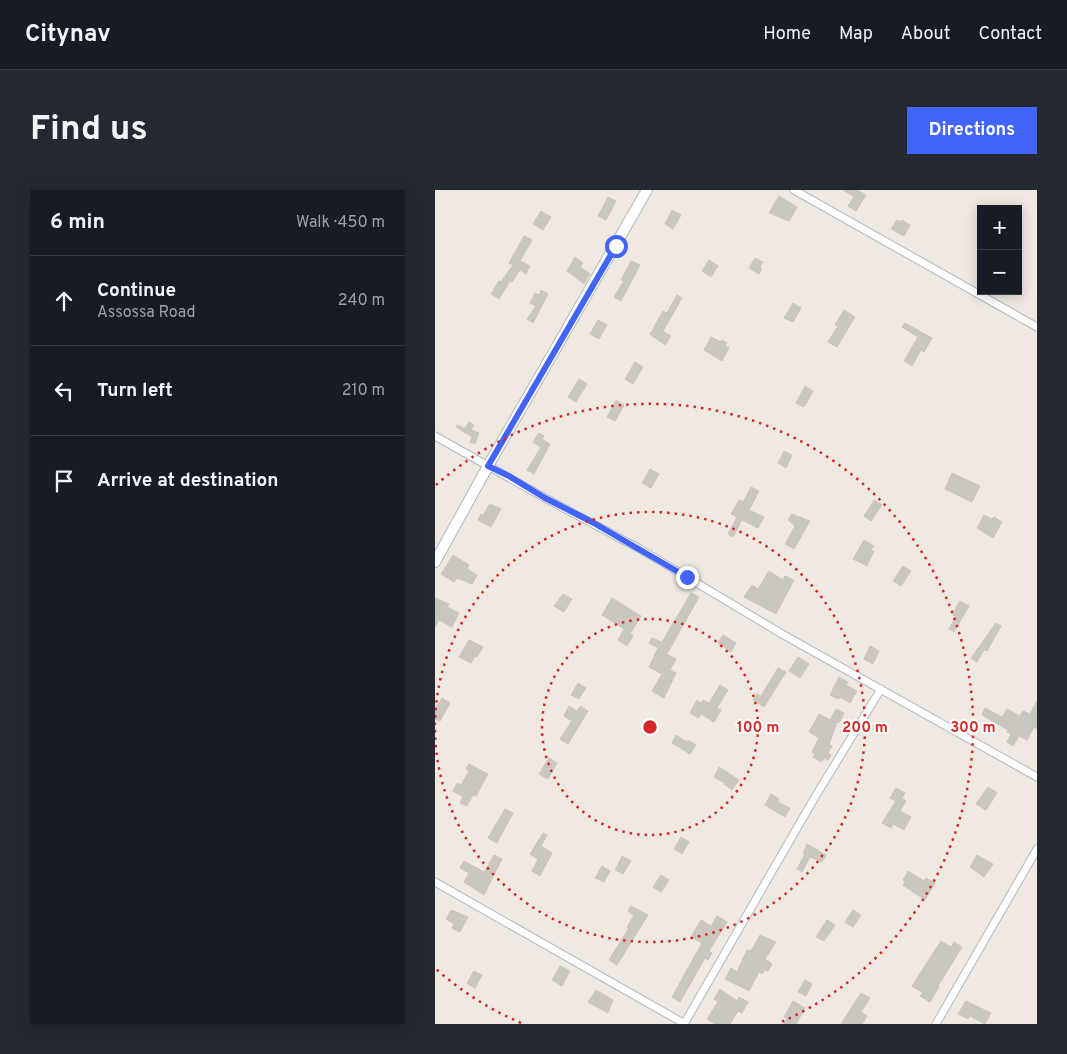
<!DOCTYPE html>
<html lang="en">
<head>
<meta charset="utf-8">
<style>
  body { margin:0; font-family:Overpass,sans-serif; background:#242831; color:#f1f3f6 }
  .controls { position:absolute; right:15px; top:15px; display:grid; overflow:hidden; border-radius:0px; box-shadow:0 2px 12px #0003 }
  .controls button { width:45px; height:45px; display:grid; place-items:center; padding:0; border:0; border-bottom:1px solid #363941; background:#171b24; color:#f1f3f6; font:25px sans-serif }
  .stop { position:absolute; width:15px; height:15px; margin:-11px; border:4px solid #4264fb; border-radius:50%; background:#fff }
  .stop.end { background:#4264fb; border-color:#fff; box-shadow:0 1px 5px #0008 }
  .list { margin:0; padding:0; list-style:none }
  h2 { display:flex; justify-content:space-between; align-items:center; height:65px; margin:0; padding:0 20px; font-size:21px }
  h2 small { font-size:16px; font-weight:400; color:#9ea1a6 }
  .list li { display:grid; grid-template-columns:32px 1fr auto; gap:15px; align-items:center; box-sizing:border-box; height:90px; padding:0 20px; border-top:1px solid #363941 }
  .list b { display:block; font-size:19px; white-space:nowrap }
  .list p { margin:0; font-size:16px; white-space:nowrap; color:#9ea1a6 }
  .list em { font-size:16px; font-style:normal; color:#9ea1a6 }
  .icon { flex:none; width:28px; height:28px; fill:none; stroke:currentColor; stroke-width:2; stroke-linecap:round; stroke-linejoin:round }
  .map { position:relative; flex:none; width:602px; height:834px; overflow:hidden; border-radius:0px }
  header { display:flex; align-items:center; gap:30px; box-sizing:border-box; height:70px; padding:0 25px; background:#171b24; border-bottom:1px solid #363941 }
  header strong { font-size:24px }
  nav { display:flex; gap:28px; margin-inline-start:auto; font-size:18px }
  .intro { display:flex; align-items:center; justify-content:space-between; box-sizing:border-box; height:120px; padding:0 30px }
  h1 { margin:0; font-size:35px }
  .button { padding:12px 22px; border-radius:0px; background:#4264fb; color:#fff; font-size:18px; font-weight:700 }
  main { display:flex; gap:30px; padding:0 30px }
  aside { flex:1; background:#171b24; border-radius:0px; box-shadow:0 2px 12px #0003 }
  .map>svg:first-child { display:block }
  .building { fill:#cbc7bf; stroke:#cbc5ba }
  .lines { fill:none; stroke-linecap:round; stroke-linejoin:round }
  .street-casing { stroke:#b4b7c1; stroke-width:9 }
  .secondary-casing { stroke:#b4b7c1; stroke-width:12 }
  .street { stroke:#fff; stroke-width:7 }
  .secondary { stroke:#fff; stroke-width:10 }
  .route { stroke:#4264fb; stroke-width:6 }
  .ring { fill:none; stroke:#d62828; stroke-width:2.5; stroke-dasharray:2.5 5 }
  .centre { fill:#d62828; stroke:#fff; stroke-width:2.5 }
  .ring-label { font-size:15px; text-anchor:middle; font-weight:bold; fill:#d62828; stroke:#fff; stroke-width:4; stroke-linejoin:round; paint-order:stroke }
</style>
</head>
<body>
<header>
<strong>Citynav</strong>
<nav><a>Home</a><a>Map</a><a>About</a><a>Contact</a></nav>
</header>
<div class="intro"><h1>Find us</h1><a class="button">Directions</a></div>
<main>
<aside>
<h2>6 min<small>Walk · 450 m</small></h2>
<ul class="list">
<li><svg class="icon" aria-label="ahead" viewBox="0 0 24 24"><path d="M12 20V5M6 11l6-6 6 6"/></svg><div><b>Continue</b><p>Assossa Road</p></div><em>240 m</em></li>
<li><svg class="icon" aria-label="left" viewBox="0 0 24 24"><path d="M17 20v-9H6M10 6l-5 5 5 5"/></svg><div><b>Turn left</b></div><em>210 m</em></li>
<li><svg class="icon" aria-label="arrive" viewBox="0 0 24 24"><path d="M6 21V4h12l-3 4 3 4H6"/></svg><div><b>Arrive at destination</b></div></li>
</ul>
</aside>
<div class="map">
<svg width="602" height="834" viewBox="0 0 602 834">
  <rect width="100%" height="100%" fill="#efe9e1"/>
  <!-- building -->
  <path class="building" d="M408 0H422L431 5 421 21 413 16 419 7Z
    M344 6 362 17 354 31 334 23Z
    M173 7 181 11 171 30 163 26Z
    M237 20 246 25 238 39 230 34Z
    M106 21 116 27 108 40 98 34Z
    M462 30 466 32 467 30 475 35 469 46 456 39Z
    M89 46 97 50 85 71 95 76 91 84 85 80 77 92 75 91 64 109 56 104 64 91 66 92 78 75 74 73Z
    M140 67 148 73 145 77 155 84 149 94 132 81Z
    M320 68 328 72 325 77 327 79 324 84 314 78Z
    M274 70 283 76 276 87 267 81Z
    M196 71 205 75 186 111 179 107 189 91 186 90Z
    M106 100 113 104 98 133 92 129 101 116 95 113 100 103 104 105Z
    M242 105 247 108 228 141 236 146 230 155 215 144 228 121 232 123Z
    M358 113 366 118 358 132 349 128Z
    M409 120 420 127 402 157 393 152 403 136 400 135Z
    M163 130 172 135 164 149 155 144Z
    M470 133 497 148 489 162 486 160 477 176 469 171 483 147 467 137Z
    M276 147 286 152 287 150 292 153 290 156 294 158 287 171 269 160Z
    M200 172 208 177 198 194 190 189Z
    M144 189 152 194 141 212 133 207Z
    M370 196 378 201 369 217 361 213Z
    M181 210 189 215 180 231 172 227Z
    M34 232 39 235 36 240 44 243 40 254 35 252 37 247 21 237 22 235 30 238Z
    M104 243 109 246 107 249 115 254 99 284 92 280 106 257 98 252Z
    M349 261 357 265 351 278 343 273Z
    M215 279 224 284 216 298 207 293Z
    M517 283 545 296 537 312 510 299Z
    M316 297 324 301 314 320 329 327 323 338 307 330 298 347 293 344 302 327 296 324 304 310 308 312Z
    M439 310 447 315 436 331 429 326Z
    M55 314 66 319 56 337 43 330 46 324 48 325Z
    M357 324 375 331 359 359 350 354 360 336 353 330Z
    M549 325 557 329 559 327 567 332 558 348 542 338Z
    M429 350 439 356 436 360 439 361 432 376 418 369Z
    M18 365 34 375 32 379 42 385 37 394 22 388 19 392 6 384Z
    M468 376 476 381 466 396 458 391Z
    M334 381 348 390 350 386 359 390 341 424 309 407 317 395 323 399Z
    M256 403 264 407 232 464 241 469 235 480 241 483 229 508 217 501 227 484 214 477 223 458 214 453 217 448 227 452Z
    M128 404 137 409 129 422 119 416Z
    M0 408 14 414 12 417 24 423 17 437 4 430 0 437Z
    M177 408 206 426 195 444 198 446 192 456 183 450 189 439 167 425Z
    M525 411 534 416 519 442 514 439 521 427 517 424Z
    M561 433 566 436 552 461 549 460 542 472 536 468Z
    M288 445 301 453 296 462 283 453Z
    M34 450 48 457 42 467 40 466 36 473 24 467Z
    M435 456 444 461 438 474 429 469Z
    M363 467 374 474 365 488 354 481Z
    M343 478 351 482 329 517 318 510 322 504 326 506Z
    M404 487 413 492 411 495 422 501 415 513 405 507 403 509 395 505Z
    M143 493 151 498 144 509 136 505Z
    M285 495 293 500 282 518 286 520 279 532 266 524 264 528 255 523 262 510 266 513 268 510 274 513Z
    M7 508 15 513 5 531 0 529V520Z
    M602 511V539L599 537 592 550 584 546 578 556 572 552 576 544 572 542 573 540 547 525 550 518 567 527 572 519 585 526 588 521 595 524Z
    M134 516 142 521 145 516 153 521 133 554 125 549 137 531 129 526Z
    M401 519 409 523 404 533 402 532 394 555 397 556 393 563 396 565 393 570 389 568 386 572 378 567 380 564 377 562 384 548 374 542 384 524 395 530Z
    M241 545 252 552 253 550 261 555 255 564 237 553Z
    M114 568 122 573 113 589 104 584Z
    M34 574 53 584 41 606 38 605 32 616 25 613 28 607 18 601 22 593 26 595 34 581 31 579Z
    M284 577 304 590 297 600 289 594 290 593 279 587Z
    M553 597 562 603 551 620 541 614Z
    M461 598 470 603 467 608 471 611 465 621 476 627 469 640 458 634 456 638 447 633 461 611 455 608Z
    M336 604 344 609 343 612 355 618 350 627 330 615Z
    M70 619 78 623 62 653 53 648Z
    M108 643 112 645 106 656 117 663 105 686 97 681 103 669 95 664Z
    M246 647 254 652 247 664 239 659Z
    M372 654 391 665 387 672 375 667 367 682 362 679 370 664 368 663Z
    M59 665 67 669 49 705 29 692 34 683 25 678 29 671 49 682Z
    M542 665 558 674 549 687 535 677Z
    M187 666 196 671 188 684 180 680Z
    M167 676 175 681 169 692 160 688Z
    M473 681 489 691 491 688 500 693 490 710 468 695 470 692 468 690Z
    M226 685 234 690 226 702 218 697Z
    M196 716 213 725 182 775 174 770 194 738 192 737 199 725 193 721Z
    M16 720 33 727 25 742 17 738 19 734 11 729Z
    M418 720 426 725 418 737 410 732Z
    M282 726 292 732 274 761 277 763 273 770 270 768 245 812 237 807 267 753 256 747 266 730 276 736Z
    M392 730 400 735 389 751 381 747Z
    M325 745 341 752 330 769 337 774 333 781 330 780 327 784 324 782 314 801 290 789 296 778 302 782 312 760 316 761Z
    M506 751 516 757 519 752 527 757 503 796 504 797 495 812 485 806 488 803 477 796Z
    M125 776 135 781 127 796 117 790Z
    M39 781 47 785 40 798 32 793Z
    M370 790 377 794 371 806 363 802Z
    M285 799 302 811 304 807 313 812 307 823 303 821 295 834H280L272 829 283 812 279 809Z
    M161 800 178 810 173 823 153 812Z
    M426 803 435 808 426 822 432 826 427 834H406Z
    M358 811 370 818 361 834H348L352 828 349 827Z
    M531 811 556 823 550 834 535 826 533 829 523 824Z"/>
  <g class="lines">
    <!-- street casing -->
    <g class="street-casing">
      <path id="street" d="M359 0 602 137
        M0 246 110 308 205 359 347 444 602 587
        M0 692 250 834
        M249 834 380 607 446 499
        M501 834 602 659"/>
    </g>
    <!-- secondary casing -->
    <g class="secondary-casing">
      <path id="secondary" d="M0 372 53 276 212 0"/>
    </g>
    <!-- street -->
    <use href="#street" class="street"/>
    <!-- secondary -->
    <use href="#secondary" class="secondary"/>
  </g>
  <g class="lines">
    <!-- route -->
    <path class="route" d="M181 56 53 276 74 286 110 308 157 332 252 387"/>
  </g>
  <!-- distance rings -->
  <g class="ring">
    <circle cx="215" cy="537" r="108"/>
    <path d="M0 535A215 215 0 1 1 0 539"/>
    <path d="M86 833A323 323 0 0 1 1 779M1 295A323 323 0 1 1 344 833"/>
  </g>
  <circle cx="215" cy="537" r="8" class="centre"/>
  <g class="ring-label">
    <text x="323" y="542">100 m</text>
    <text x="430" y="542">200 m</text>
    <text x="538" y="542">300 m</text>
  </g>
</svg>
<div class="controls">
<button>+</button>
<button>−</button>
</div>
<div class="stop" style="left:181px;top:56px"></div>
<div class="stop end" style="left:252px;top:387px"></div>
</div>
</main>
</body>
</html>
